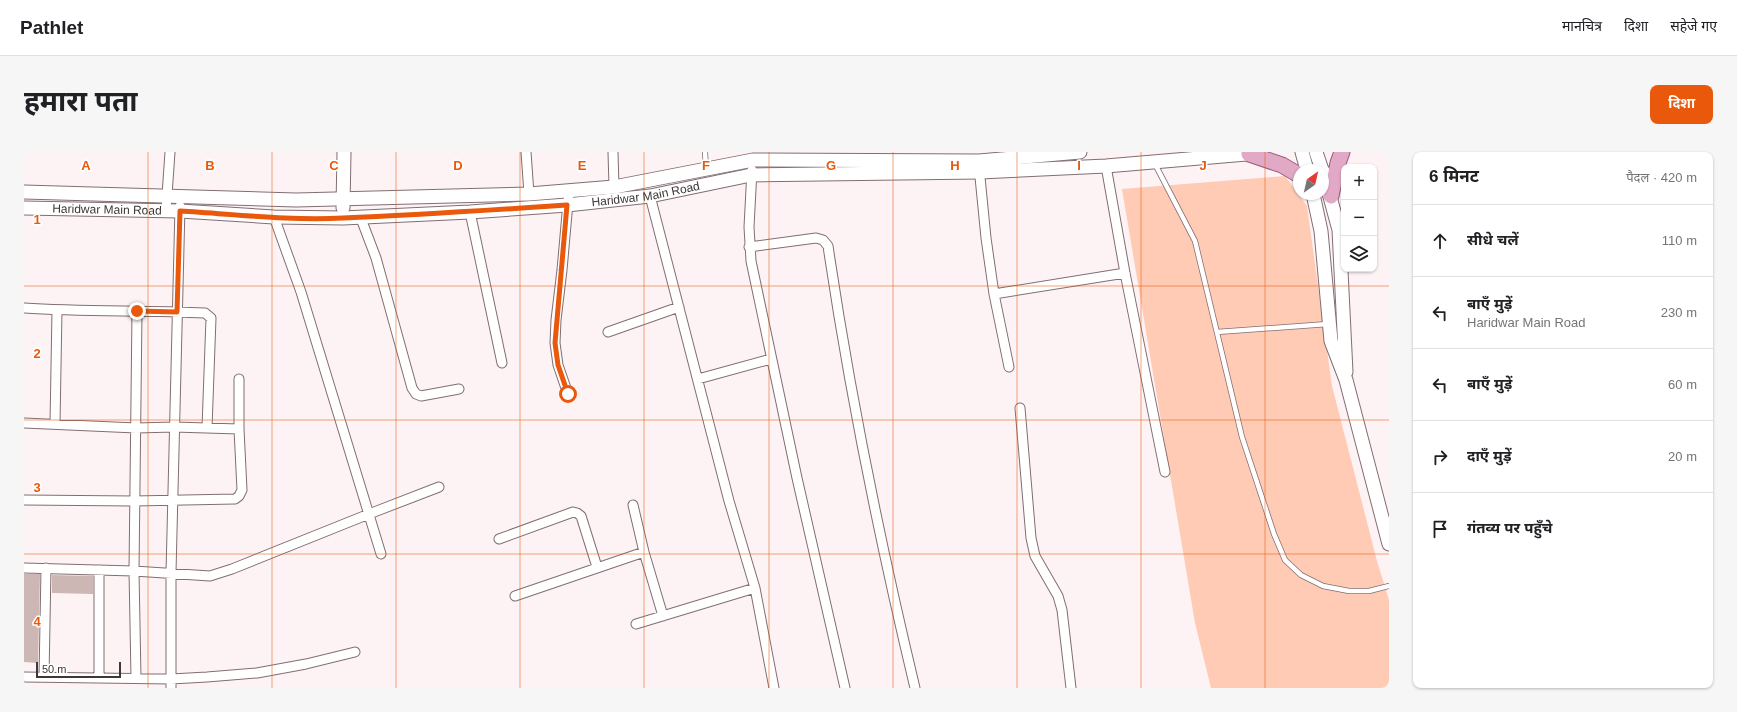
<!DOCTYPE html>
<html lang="hi">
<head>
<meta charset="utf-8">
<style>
  body { margin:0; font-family:Helvetica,"Noto Sans Devanagari",sans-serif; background:#f6f6f6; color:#202124 }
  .controls { position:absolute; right:12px; top:12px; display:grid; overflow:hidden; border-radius:8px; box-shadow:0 1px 3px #0004 }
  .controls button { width:36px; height:36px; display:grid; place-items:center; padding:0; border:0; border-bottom:1px solid #e0e0e0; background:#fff; color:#202124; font:20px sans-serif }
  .compass { position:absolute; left:1269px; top:12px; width:36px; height:36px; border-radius:50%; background:#fff; box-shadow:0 1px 3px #0004; rotate:34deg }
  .scale { position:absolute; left:12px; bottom:10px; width:85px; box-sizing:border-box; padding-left:4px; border:2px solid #3e3637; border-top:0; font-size:11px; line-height:14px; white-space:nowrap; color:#3e3637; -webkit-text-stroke:3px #fff; paint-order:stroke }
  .stop { position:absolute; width:12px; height:12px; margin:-9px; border:3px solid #ea580c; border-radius:50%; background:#fff }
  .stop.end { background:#ea580c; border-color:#fff; box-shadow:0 1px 4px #0008 }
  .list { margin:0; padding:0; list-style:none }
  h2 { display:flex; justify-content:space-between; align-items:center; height:52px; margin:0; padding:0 16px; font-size:17px }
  h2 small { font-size:13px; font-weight:400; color:#757577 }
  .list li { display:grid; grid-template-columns:26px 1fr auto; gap:12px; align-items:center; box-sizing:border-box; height:72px; padding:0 16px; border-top:1px solid #e0e0e0 }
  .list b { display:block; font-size:15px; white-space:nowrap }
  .list p { margin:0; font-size:13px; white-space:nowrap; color:#757577 }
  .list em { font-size:13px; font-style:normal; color:#757577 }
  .icon { flex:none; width:22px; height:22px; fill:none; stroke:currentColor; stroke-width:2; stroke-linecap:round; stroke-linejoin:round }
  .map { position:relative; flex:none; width:1365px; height:536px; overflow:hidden; border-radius:8px }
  header { display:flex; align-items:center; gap:24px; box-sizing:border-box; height:56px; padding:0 20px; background:#fff; border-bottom:1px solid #e0e0e0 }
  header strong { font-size:19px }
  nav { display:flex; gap:22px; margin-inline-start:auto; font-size:14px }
  .intro { display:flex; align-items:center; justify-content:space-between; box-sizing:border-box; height:96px; padding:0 24px }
  h1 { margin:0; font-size:28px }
  .button { padding:10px 18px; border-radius:8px; background:#ea580c; color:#fff; font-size:14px; font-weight:700 }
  main { display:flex; gap:24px; padding:0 24px }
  aside { flex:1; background:#fff; border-radius:8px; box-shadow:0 1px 3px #0004 }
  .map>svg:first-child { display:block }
  .green { fill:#ffcbb4 }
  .building { fill:#cdb7b4 }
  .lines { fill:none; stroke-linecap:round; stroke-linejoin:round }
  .lane-casing { stroke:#826e71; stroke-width:6 }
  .street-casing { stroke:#826e71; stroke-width:11 }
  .secondary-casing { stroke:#826e71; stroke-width:15 }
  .primary-casing { stroke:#9c5c7c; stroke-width:17 }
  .lane { stroke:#fff; stroke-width:4.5 }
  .street { stroke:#fff; stroke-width:9 }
  .secondary { stroke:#fff; stroke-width:13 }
  .primary { stroke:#e2a9c7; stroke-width:15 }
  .route { stroke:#ea580c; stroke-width:5 }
  .grid { fill:none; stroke:#e8590c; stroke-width:1; stroke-opacity:0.55 }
  .labels { text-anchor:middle; stroke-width:3; stroke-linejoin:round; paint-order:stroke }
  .street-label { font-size:12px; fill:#3e3637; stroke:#fff }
  .grid-label { font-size:13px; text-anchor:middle; font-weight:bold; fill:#e8590c; stroke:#fff; stroke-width:3; stroke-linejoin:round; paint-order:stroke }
</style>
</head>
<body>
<header>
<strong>Pathlet</strong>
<nav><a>मानचित्र</a><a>दिशा</a><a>सहेजे गए</a></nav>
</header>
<div class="intro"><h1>हमारा पता</h1><a class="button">दिशा</a></div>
<main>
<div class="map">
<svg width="1365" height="536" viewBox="0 0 1365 536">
  <rect width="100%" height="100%" fill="#fdf3f5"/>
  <!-- green -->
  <path class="green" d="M1261 24 1283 54 1308 234 1353 409 1365 448V536H1187L1171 471 1098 37Z"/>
  <!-- building -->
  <path class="building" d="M0 422H16L14 511 0 510Z
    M28 423 69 424V442L28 441Z"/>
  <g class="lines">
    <!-- lane casing -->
    <g class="lane-casing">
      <path id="lane" d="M681 0 682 15
        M1131 12 1171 89 1218 285 1250 382 1261 408 1277 423 1299 434 1325 439H1345L1365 434
        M1193 180 1304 172"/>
    </g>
    <!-- street casing -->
    <g class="street-casing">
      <path id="street" d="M502 0 505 42
        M589 0 590 35
        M1082 14 1101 121 1141 320
        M955 15 962 86 970 142 985 215
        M728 18 725 75 727 109 773 326 821 536
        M626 44 705 349 731 436 750 536
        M142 58 146 0
        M446 60 478 211
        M336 64 352 106 388 236 392 242 397 244 435 237
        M250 65 277 140 357 402
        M725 95 792 86 799 88 804 94C826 243 856 390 891 536
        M970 142 1101 121
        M0 156C60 160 121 158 181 161L187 166 183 276
        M584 180 655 155
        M674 227 747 207
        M544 242 534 213 531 191 532 168 538 118 545 39
        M996 256 1007 386 1011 404 1034 444 1038 458 1047 536
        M0 271 112 276 150 275 215 277
        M31 272 33 158
        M0 348 110 349 211 347 215 344 218 338 215 277V227
        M609 353 620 400 639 464
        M475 387 549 360 553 361 557 364 573 415
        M0 416 110 419 186 424 208 417 345 362 415 335
        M75 418V525
        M491 444 620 400
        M612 472 731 436
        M0 525 147 527 183 525 233 521 282 512 331 500
        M20 525 22 416
        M112 526 110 419 113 159
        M147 536V421L156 54"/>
    </g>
    <!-- secondary casing -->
    <g class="secondary-casing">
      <g id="secondary">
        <path d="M1278 0 1283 18"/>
        <path d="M1292 0 1298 18"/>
        <path d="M1299 19 1315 78 1322 220"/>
        <path d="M0 40 272 48 505 42 590 35 729 8 955 9 1056 0"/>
        <path d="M1289 42 1297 79 1307 189 1322 228 1365 392"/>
        <path id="s1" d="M0 56 156 59 250 65 319 66 446 60 543 53 626 44 727 23 956 20 1082 14 1234 1"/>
        <path d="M319 56 320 0"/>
      </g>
    </g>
    <!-- primary casing -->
    <g class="primary-casing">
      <path id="primary" d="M1225 2 1258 13 1275 23
        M1307 44 1314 11 1318 0"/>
    </g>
    <!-- lane -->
    <use href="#lane" class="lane"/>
    <!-- street -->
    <use href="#street" class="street"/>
    <!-- secondary -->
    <use href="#secondary" class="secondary"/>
    <!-- primary -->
    <use href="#primary" class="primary"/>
  </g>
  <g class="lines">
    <!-- route -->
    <path class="route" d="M113 159 153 160 156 59C210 62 265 69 319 66 394 63 469 58 543 53L531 191 534 213 544 242"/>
  </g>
  <!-- grid -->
  <path class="grid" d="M124 0V536M248 0V536M372 0V536M496 0V536M620 0V536M745 0V536M869 0V536M993 0V536M1117 0V536M1241 0V536M0 134H1365M0 268H1365M0 402H1365"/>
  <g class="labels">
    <!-- street labels -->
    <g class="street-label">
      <text dy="4" stroke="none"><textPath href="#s1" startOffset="623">Haridwar Main Road</textPath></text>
      <text dy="4" stroke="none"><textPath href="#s1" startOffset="83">Haridwar Main Road</textPath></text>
    </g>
  </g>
  <g class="grid-label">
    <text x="62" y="18">A</text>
    <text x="186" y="18">B</text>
    <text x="310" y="18">C</text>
    <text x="434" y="18">D</text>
    <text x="558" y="18">E</text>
    <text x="682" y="18">F</text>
    <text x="807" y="18">G</text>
    <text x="931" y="18">H</text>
    <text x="1055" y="18">I</text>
    <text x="1179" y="18">J</text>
    <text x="13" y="72">1</text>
    <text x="13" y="206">2</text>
    <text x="13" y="340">3</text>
    <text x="13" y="474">4</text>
  </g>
</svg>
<div class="controls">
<button>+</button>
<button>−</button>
<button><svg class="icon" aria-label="layers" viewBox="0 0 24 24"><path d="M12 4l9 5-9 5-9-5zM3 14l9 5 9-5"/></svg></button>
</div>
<svg class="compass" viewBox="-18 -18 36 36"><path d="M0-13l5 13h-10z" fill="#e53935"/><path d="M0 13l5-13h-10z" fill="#757577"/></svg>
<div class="scale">50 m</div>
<div class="stop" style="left:544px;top:242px"></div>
<div class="stop end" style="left:113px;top:159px"></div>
</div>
<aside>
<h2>6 मिनट<small>पैदल · 420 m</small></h2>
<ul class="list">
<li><svg class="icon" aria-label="ahead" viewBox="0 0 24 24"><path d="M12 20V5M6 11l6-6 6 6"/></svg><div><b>सीधे चलें</b></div><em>110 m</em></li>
<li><svg class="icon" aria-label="left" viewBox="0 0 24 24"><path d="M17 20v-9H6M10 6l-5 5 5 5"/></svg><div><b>बाएँ मुड़ें</b><p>Haridwar Main Road</p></div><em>230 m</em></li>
<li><svg class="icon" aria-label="left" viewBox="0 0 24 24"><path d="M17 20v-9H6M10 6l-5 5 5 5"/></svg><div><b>बाएँ मुड़ें</b></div><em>60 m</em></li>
<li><svg class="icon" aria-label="right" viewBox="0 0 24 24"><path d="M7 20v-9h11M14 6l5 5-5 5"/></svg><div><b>दाएँ मुड़ें</b></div><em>20 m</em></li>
<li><svg class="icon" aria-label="arrive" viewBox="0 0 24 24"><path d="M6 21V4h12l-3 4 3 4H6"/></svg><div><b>गंतव्य पर पहुँचे</b></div></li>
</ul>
</aside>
</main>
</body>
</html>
